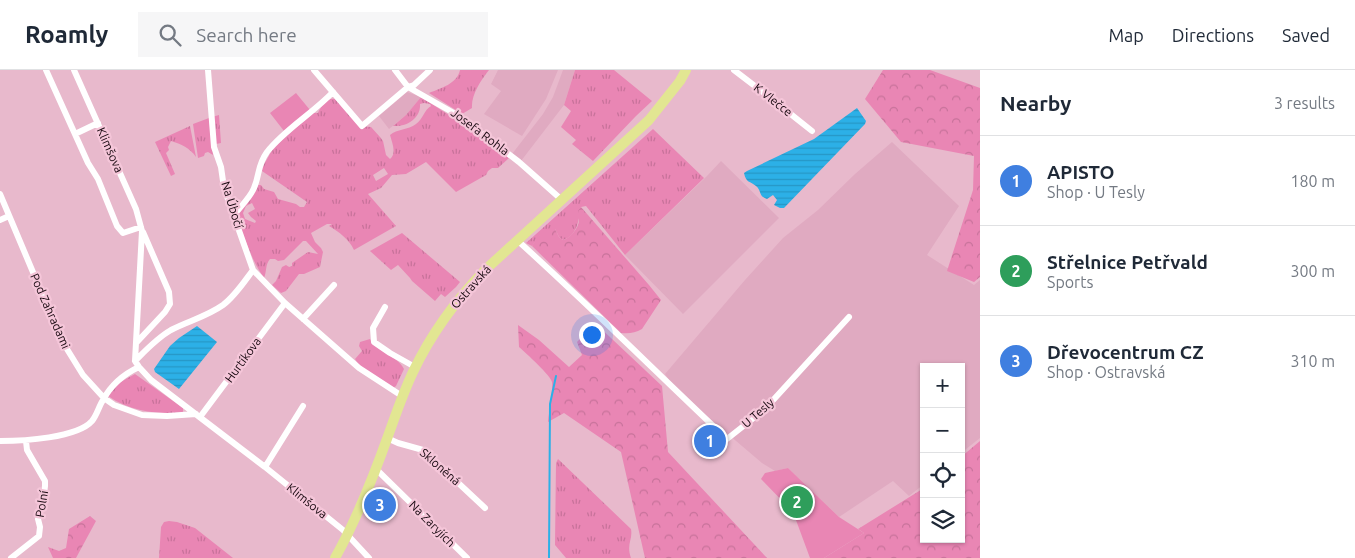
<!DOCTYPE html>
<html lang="en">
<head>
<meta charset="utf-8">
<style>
  body { margin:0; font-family:Ubuntu,sans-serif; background:#f6f6f7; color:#1f2937 }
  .controls { position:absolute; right:15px; bottom:15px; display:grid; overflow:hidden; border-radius:0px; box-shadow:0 1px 4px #0004 }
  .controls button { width:45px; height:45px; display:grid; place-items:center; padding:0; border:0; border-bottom:1px solid #e0e1e3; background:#fff; color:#1f2937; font:25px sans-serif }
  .you { position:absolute; left:591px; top:264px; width:18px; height:18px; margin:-12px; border:4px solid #fff; border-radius:50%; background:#1a73e8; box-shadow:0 0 0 8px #1a73e833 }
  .badge { display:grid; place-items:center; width:32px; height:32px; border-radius:50%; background:#0f766e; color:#fff; font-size:16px; font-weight:700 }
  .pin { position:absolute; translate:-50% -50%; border:2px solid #fff; box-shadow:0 1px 5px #0006 }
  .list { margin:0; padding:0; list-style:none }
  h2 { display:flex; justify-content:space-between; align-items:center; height:65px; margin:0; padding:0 20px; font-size:21px }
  h2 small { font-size:16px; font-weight:400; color:#747a83 }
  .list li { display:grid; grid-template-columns:32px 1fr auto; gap:15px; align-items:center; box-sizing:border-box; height:90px; padding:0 20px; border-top:1px solid #e0e1e3 }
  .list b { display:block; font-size:19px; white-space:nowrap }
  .list p { margin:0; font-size:16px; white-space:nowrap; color:#747a83 }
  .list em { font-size:16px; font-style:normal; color:#747a83 }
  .icon { flex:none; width:28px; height:28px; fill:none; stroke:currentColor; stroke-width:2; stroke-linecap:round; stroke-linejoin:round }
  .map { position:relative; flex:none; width:980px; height:488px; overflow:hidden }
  header { display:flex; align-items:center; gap:30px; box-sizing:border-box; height:70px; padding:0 25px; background:#fff; border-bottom:1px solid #e0e1e3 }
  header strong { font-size:24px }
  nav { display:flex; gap:28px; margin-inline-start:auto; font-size:18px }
  .search { width:350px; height:45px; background:#f6f6f7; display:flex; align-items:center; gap:12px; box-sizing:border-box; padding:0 18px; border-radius:0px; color:#747a83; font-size:19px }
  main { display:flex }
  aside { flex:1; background:#fff }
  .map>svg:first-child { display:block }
  .built { fill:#e0aac1 }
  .grass { fill:url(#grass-tufts); fill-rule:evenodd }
  .forest { fill:url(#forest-crowns) }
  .garden { fill:#e986b4 }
  .water { fill:url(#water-rules) }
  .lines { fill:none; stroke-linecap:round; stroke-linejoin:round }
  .stream { stroke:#2cb0e7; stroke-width:2 }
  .minor { stroke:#fff; stroke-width:6 }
  .primary { stroke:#e2e692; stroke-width:10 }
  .labels { text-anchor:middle; stroke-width:4.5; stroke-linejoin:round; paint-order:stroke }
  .street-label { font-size:12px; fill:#16070e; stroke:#f5c6d9 }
</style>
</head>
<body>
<header>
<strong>Roamly</strong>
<div class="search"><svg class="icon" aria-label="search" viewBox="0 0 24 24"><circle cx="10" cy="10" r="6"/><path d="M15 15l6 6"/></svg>Search here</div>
<nav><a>Map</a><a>Directions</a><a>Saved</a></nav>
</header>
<main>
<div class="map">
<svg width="980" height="488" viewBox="0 0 980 488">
  <defs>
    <pattern id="grass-tufts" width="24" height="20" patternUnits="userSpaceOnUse" patternTransform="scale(1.25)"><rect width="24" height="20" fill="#e986b4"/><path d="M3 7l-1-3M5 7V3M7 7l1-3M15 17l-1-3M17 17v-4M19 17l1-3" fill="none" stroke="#c7729a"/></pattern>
    <pattern id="forest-crowns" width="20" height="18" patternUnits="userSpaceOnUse" patternTransform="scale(1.25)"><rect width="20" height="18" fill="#e986b4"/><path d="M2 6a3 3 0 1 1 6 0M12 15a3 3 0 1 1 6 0" fill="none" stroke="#c7729a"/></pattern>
    <pattern id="water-rules" width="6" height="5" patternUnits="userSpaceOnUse" patternTransform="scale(1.25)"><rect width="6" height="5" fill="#2cb0e7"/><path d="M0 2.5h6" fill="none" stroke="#2696c5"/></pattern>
  </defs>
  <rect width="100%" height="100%" fill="#e8b9cc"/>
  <!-- built -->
  <path class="built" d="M498 0H558L546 29 522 66 484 44 501 21 491 14Z
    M563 0H575L564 35 521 91 512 84 543 44 553 27Z
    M407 22 421 27 406 45 389 59 379 46Z
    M892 72 959 136 927 185 974 215 980 210V368L961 383V297H924V414L909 426 893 411 839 447 788 398 775 401 762 393 676 320 665 304 745 210 783 168 818 140 855 104Z
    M721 91 779 148 683 244 625 185 707 106Z"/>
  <!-- grass -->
  <path class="grass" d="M460 0H489C481 10 471 25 472 38L462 44 429 23C441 18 457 14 460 0Z
    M575 0H614L652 31 636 46 593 91 572 74 576 70 561 57 571 41 564 35Z
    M421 27 452 47 455 45 509 88 498 98H492L488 101 486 105 456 122 426 92 406 104 392 105 381 118 368 124 396 156 354 180C349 169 339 162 329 156L332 154H327L311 163 315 172 321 178 323 182 320 197 304 204H299L286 221 281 223 272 215 276 211 282 197 286 195 289 197 292 196V193L308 182 318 184 306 171H303L284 190 278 191 275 189H270C265 195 267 201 264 208 252 191 246 171 238 152V146L257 115H261L264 119 274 122 278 129 296 134 300 137H304L307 132 262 101C262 95 270 86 272 79L313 43H318C321 36 327 27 335 29L360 56 371 57 380 67 383 71 386 85 390 89C397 83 392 73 390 65 397 59 408 60 416 54 423 49 424 40 431 36L430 34 424 33 420 34C421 48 407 57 393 56L406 45ZM384 98 388 104 376 111 373 105ZM252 133 255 139 248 143 251 147 256 151 255 153 245 149 243 143 246 136Z
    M219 45 221 73 216 74 212 47Z
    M209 48 213 85 208 82 205 83 204 86 198 88 193 54Z
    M190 56 196 87C190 78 181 74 171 71L168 77 169 80 166 83 175 104 171 106 155 72Z
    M653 59 704 108 625 185 586 136 581 137C579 150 577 166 563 170L559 167 555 159 540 165 532 176 526 173Z
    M402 163 460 212 456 217 445 227 441 224 435 231 412 211 410 208 398 195 391 200 370 181Z
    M370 269C378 283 397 285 404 299L396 316 392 319 361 298 355 289 362 281 359 276 360 272Z
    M135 304 183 338V343C157 344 131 342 108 326L117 314Z
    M558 389 631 459C633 470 626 474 631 488H566L555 475 556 393Z
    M169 451 177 452 195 458 233 488H159L161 457 164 452Z"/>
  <!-- forest -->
  <path class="forest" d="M883 0H930L980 18V207L974 212 947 201 973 120 974 86 901 72 865 29Z
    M581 137 649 215 661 230 642 259C635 263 629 264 621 263L532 176C537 168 544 155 555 159L559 167 563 170C570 168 579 158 579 150 579 147 578 144 578 141Z
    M595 253 662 316 668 382 767 488H645L621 382 564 343 548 352C549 342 553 320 552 312 551 306 526 283 519 277L518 255 539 270 569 297 582 285 577 272Z
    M980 371V488H824L864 463 858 459 924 418V469H961V387Z
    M90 446 96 451 76 488H53L48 477 59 481 66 478 69 459Z"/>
  <!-- garden -->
  <path class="garden" d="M296 23 310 40 284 61 270 43Z
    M788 398 839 447 864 463 824 488H810L793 442 761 409 765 403Z"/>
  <!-- water -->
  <path class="water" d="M857 38 866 51 865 54 784 138H780L774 135 777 130 773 125 767 129C758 126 762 121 756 116 750 111 746 113 744 103L747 101 814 69Z
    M197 256 217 272 179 319 155 302 154 299 170 276 179 268Z"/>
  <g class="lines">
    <!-- stream -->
    <path class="stream" d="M549 488 550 334 556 306"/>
    <!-- minor -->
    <path class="minor" d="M46 0 88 93 98 109 117 156 123 163 141 157
      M74 0 136 139 142 161 135 291 139 297 151 310 265 397 343 460 369 488
      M208 0 214 77 221 97 224 118 253 200 285 233 359 298 402 326
      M314 0 362 56 408 17 414 15 430 0
      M395 0 408 17 459 46 519 92 562 130
      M734 0 773 30 812 61
      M75 64 98 53
      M0 124 62 271 83 305 104 328 114 335 142 345 167 346 196 344
      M233 146C240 137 250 128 254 118 260 104 257 96 267 82 285 59 312 44 333 22
      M0 150 9 146
      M517 170C589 235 657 303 727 369L765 339 849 247
      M385 237 373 258 374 272 390 283 415 297
      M303 249 334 215
      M137 272 165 242 170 234 169 222 143 162
      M135 291C146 280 157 268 171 260 188 251 206 247 223 235 235 226 244 212 253 200
      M200 347 285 233
      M387 368 398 373 423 380 485 438
      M0 371C23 371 77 368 92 351 97 345 99 336 103 330 111 315 124 304 139 297
      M265 397 303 336
      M375 398 467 488
      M11 488 39 466 40 457 38 449 43 431 45 416V411L27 380 26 371"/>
    <!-- primary -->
    <path class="primary" d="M335 488C357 449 373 408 388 366 396 344 403 323 413 302 431 264 456 230 485 200L649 50 680 11 686 0"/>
  </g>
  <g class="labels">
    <!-- street labels -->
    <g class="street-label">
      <text transform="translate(773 30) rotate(38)" y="4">K Vlečce</text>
      <text transform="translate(480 62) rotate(37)" y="4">Josefa Rohla</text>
      <text transform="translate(110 80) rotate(66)" y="4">Klimšova</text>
      <text transform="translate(232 135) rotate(73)" y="4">Na Úbočí</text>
      <text transform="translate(471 217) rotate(-48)" y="4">Ostravská</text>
      <text transform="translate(50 241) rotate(66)" y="4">Pod Zahradami</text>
      <text transform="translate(243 290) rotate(-54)" y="4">Hurtíkova</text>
      <text transform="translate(758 343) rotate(-41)" y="4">U Tesly</text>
      <text transform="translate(440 397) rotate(41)" y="4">Skloněná</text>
      <text transform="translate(307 431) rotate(39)" y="4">Klimšova</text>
      <text transform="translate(42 434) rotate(-80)" y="4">Polní</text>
      <text transform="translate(432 454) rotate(45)" y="4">Na Zaryjích</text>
    </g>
  </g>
</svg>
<div class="controls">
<button>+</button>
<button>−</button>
<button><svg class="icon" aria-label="locate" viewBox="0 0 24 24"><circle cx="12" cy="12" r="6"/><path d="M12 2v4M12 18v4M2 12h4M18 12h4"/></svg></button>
<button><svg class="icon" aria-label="layers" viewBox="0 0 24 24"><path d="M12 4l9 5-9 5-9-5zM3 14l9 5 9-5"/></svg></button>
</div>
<div class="you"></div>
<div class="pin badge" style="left:710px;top:371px;background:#3f7fe0">1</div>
<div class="pin badge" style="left:797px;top:432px;background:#2e9e5b">2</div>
<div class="pin badge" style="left:380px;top:435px;background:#3f7fe0">3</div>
</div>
<aside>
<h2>Nearby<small>3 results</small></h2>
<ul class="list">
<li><span class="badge" style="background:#3f7fe0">1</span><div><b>APISTO</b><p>Shop · U Tesly</p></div><em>180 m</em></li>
<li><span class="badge" style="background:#2e9e5b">2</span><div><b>Střelnice Petřvald</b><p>Sports</p></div><em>300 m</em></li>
<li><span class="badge" style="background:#3f7fe0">3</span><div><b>Dřevocentrum CZ</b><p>Shop · Ostravská</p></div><em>310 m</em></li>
</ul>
</aside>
</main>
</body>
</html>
